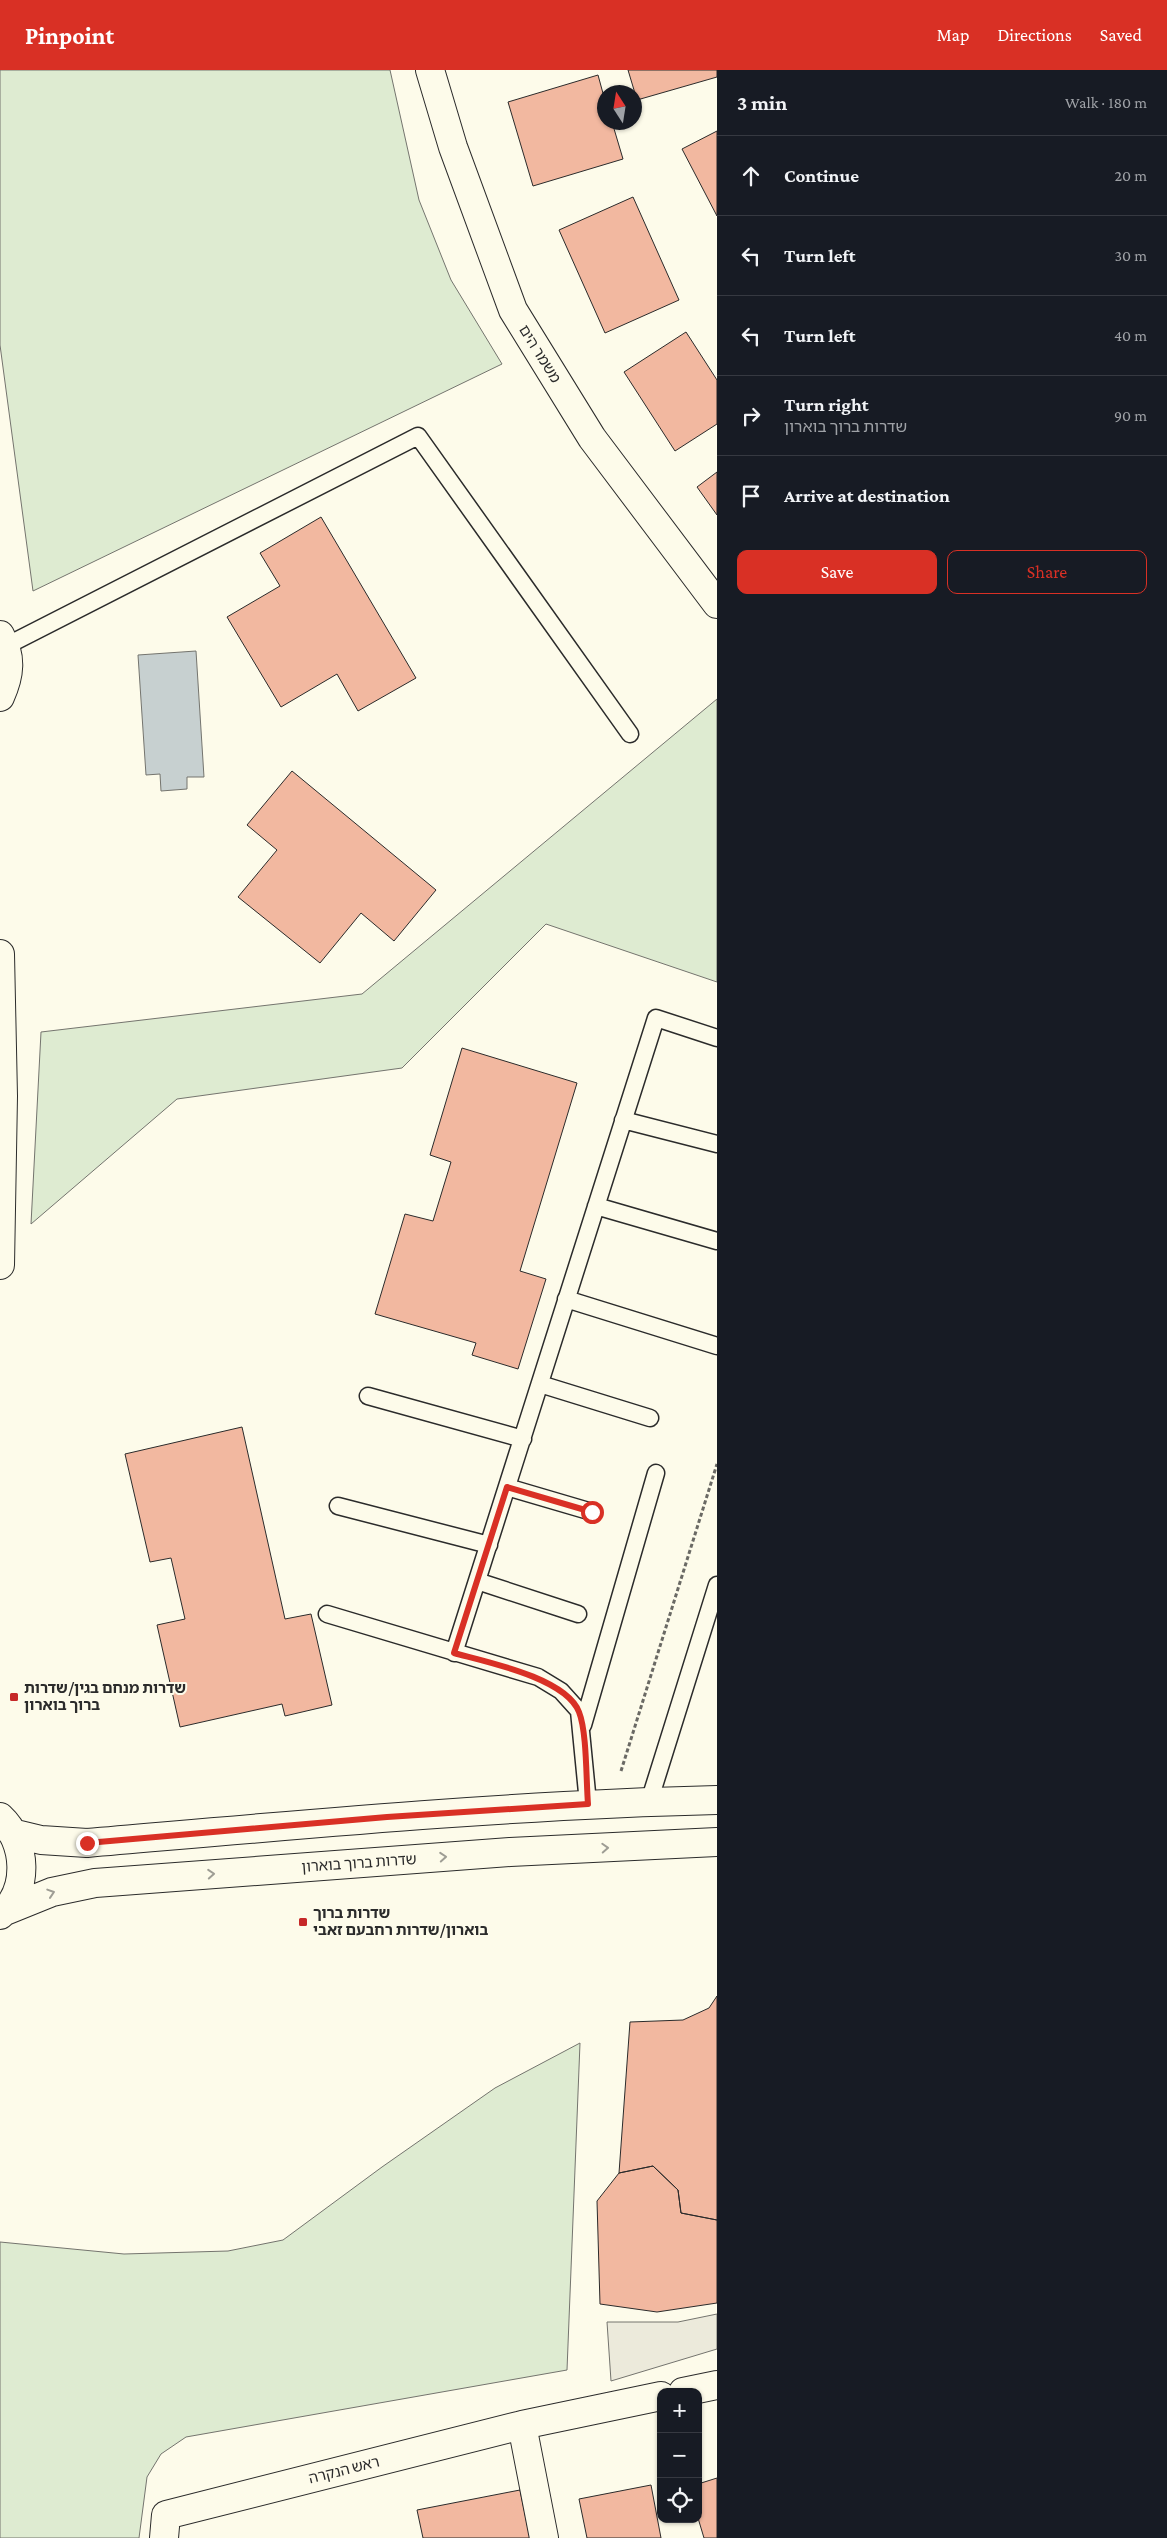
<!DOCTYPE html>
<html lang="en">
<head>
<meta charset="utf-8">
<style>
  body { margin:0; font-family:"Crimson Pro","Noto Sans Hebrew",serif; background:#20242c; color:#f1f3f6 }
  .controls { position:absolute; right:15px; bottom:15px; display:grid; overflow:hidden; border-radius:10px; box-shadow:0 1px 4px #0004 }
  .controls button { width:45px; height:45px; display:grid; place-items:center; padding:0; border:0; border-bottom:1px solid #363941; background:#171b24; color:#f1f3f6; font:25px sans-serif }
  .compass { position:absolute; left:597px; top:15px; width:45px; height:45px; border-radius:50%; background:#171b24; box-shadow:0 1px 4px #0004; rotate:348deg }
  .stop { position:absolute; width:15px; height:15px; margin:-11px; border:4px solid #d93025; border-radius:50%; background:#fff }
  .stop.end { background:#d93025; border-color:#fff; box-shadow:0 1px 5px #0008 }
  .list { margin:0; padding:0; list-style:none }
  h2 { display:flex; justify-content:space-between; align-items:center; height:65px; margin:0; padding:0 20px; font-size:21px }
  h2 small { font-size:16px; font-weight:400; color:#9ea1a6 }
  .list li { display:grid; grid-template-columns:32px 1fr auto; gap:15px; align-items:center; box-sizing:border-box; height:80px; padding:0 20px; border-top:1px solid #363941 }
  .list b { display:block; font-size:19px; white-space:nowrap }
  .list p { margin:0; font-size:16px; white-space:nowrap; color:#9ea1a6 }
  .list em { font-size:16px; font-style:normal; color:#9ea1a6 }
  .actions { display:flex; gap:10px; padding:15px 20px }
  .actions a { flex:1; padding:11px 0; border:1px solid #d93025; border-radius:10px; text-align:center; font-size:18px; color:#d93025 }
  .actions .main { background:#d93025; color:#fff }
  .icon { flex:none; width:28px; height:28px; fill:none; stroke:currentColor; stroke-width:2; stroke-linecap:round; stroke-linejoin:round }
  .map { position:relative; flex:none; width:717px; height:2468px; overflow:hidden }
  header { display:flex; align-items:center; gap:30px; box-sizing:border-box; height:70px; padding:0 25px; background:#d93025; color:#fff }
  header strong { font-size:24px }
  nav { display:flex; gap:28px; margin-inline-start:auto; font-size:18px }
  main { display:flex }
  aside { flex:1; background:#171b24 }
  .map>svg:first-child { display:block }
  .green { fill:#deebd1; stroke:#74746e }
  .parking { fill:#eceadb; stroke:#74746e }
  .water { fill:#c7d0d0; stroke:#74746e }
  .building { fill:#f2b8a0; stroke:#2b2b2b }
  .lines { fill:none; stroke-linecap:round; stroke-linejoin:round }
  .lane-casing { stroke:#2b2b2b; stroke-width:19 }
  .street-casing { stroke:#2b2b2b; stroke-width:30 }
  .secondary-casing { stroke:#2b2b2b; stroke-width:30 }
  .path { stroke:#6a6964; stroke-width:3; stroke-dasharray:4 2.5; stroke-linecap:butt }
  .lane { stroke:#fdfbea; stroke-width:16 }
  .street { stroke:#fdfbea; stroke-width:28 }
  .secondary { stroke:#fdfbea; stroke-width:28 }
  .oneway { stroke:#9e9d94 }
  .route { stroke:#d93025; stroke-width:6 }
  .poi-dot { fill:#c62828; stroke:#fdfbea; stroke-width:2 }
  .labels { text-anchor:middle; stroke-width:4; stroke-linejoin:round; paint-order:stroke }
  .street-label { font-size:15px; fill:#2b2b2b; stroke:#fdfbea }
  .poi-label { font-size:15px; font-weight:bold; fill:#2b2b2b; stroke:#fdfbea; text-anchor:start }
</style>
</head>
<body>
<header>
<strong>Pinpoint</strong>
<nav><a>Map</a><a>Directions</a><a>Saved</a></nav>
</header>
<main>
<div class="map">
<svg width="717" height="2468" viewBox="0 0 717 2468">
  <rect width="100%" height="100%" fill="#fdfbea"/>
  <!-- green -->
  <path class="green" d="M0 0H390L419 130 451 210 502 294 33 521 0 275Z
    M717 629V912L546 854 402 998 177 1029 31 1154 41 962 362 924Z
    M580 1973 567 2300 186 2367 161 2384 147 2407 139 2468H0V2172L124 2184 228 2181 283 2170 382 2097 495 2018Z"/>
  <!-- parking -->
  <path class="parking" d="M717 2244V2279L611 2311 607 2252H678Z"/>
  <!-- water -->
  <path class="water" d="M196 581 204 707H187V719L161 721 160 704 146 705 138 585Z"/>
  <!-- building -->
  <path class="building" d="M628 0H717V7L637 30Z
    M598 5 604 27V52H612L623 89 533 116 508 32Z
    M717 61V146L682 79Z
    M633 127 679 230 605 263 559 160Z
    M686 262 717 310V354L675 381 624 302Z
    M717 402V445L697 417Z
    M321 447 416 608 358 641 337 604 281 637 227 547 280 516 260 483Z
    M292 701 436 820 394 871 361 843 320 893 238 827 277 780 247 755Z
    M462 978 577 1013 520 1201 546 1209 518 1299 472 1285 476 1273 375 1244 405 1144 433 1151 451 1092 430 1085Z
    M242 1357 285 1549 311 1544 332 1635 285 1646 282 1634 180 1657 157 1555 185 1549 171 1488 150 1492 125 1384Z
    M717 1926V2150L681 2143 678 2120 653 2096 619 2103 630 1952 683 1950 709 1938Z
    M653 2096 678 2120 681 2143 717 2150V2233L657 2242 600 2234 597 2131 619 2103Z
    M717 2408V2468H704L698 2448V2414Z
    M651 2415 661 2468H587L579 2429Z
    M520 2420 530 2468H423L417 2440Z"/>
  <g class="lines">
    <!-- lane casing -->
    <g class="lane-casing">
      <path id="lane" d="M6 576 418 366 630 664
        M623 1050 717 1074
        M596 1136 717 1171
        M566 1229 717 1276
        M540 1314 650 1348
        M368 1326 523 1369
        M507 1417 592 1442
        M338 1436 489 1475
        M477 1511 578 1544
        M327 1544 538 1607 561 1621 579 1641 588 1733
        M454 1583 656 948 717 968
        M583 1655 656 1403
        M649 1732 717 1515"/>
    </g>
    <!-- street casing -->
    <g class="street-casing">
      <path id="street" d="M430 0 453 77 513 240 592 368 717 534
        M683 2322 717 2315
        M522 2355 544 2468
        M164 2468 166 2445 522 2355 661 2326"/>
    </g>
    <!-- secondary casing -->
    <g class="secondary-casing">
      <path id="secondary" d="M0 565C12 587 10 605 0 627
        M0 884 3 1026 0 1195
        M0 1747C27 1772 30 1821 0 1845
        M12 1763 41 1770 87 1773C297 1755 506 1735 717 1730
        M5 1841 52 1822 95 1813 510 1782 717 1772"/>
    </g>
    <!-- path -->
    <path class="path" d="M621 1701 717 1394"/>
    <!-- lane -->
    <use href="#lane" class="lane"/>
    <!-- street -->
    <use href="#street" class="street"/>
    <!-- secondary -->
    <use href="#secondary" class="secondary"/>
  </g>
  <!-- one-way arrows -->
  <defs><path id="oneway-chevron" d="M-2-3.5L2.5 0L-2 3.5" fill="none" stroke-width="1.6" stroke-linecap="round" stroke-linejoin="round" transform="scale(1.25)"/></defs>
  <g class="oneway">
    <use href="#oneway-chevron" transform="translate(605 1778) rotate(-3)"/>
    <use href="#oneway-chevron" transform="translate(443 1787) rotate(-4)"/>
    <use href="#oneway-chevron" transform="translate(211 1804) rotate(-4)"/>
    <use href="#oneway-chevron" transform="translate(51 1823) rotate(-18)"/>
  </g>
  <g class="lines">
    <!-- route -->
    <path class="route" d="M87 1773 387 1747 588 1734C586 1710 587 1662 579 1642 566 1608 487 1592 454 1583L507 1417 592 1442"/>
  </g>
  <!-- markers -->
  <g class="poi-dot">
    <rect x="9" y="1622" width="10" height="10" rx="2.5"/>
    <rect x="298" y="1847" width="10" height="10" rx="2.5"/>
  </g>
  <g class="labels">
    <!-- street labels -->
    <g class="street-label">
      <text transform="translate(540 284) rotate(58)" y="5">משמר הים</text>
      <text transform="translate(359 1793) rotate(-4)" y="5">שדרות ברוך בוארון</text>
      <text transform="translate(344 2400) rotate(-14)" y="5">ראש הנקרה</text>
    </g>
    <!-- poi labels -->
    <g class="poi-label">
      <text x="24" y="1623">שדרות מנחם בגין/שדרות<tspan x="24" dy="17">ברוך בוארון</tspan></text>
      <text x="313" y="1848">שדרות ברוך<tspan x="313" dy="17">בוארון/שדרות רחבעם זאבי</tspan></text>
    </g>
  </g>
</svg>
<div class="controls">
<button>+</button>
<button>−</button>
<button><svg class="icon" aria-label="locate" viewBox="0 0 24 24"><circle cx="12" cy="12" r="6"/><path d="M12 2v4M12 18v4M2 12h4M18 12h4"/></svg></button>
</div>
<svg class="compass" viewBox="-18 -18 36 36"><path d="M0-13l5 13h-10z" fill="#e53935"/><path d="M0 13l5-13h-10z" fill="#9ea1a6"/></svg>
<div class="stop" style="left:592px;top:1442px"></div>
<div class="stop end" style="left:87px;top:1773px"></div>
</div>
<aside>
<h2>3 min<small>Walk · 180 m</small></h2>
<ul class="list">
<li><svg class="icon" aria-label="ahead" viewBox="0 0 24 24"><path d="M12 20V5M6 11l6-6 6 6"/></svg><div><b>Continue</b></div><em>20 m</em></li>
<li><svg class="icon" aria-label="left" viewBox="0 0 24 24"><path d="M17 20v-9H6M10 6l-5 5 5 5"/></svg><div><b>Turn left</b></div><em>30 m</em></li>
<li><svg class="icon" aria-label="left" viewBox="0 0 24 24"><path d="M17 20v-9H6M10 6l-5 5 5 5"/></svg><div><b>Turn left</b></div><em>40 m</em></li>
<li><svg class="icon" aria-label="right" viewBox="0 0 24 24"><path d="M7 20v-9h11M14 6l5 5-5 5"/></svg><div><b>Turn right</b><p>שדרות ברוך בוארון</p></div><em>90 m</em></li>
<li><svg class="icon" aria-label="arrive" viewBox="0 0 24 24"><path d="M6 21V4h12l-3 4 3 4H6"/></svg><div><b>Arrive at destination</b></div></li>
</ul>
<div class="actions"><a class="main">Save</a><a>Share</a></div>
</aside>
</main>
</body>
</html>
